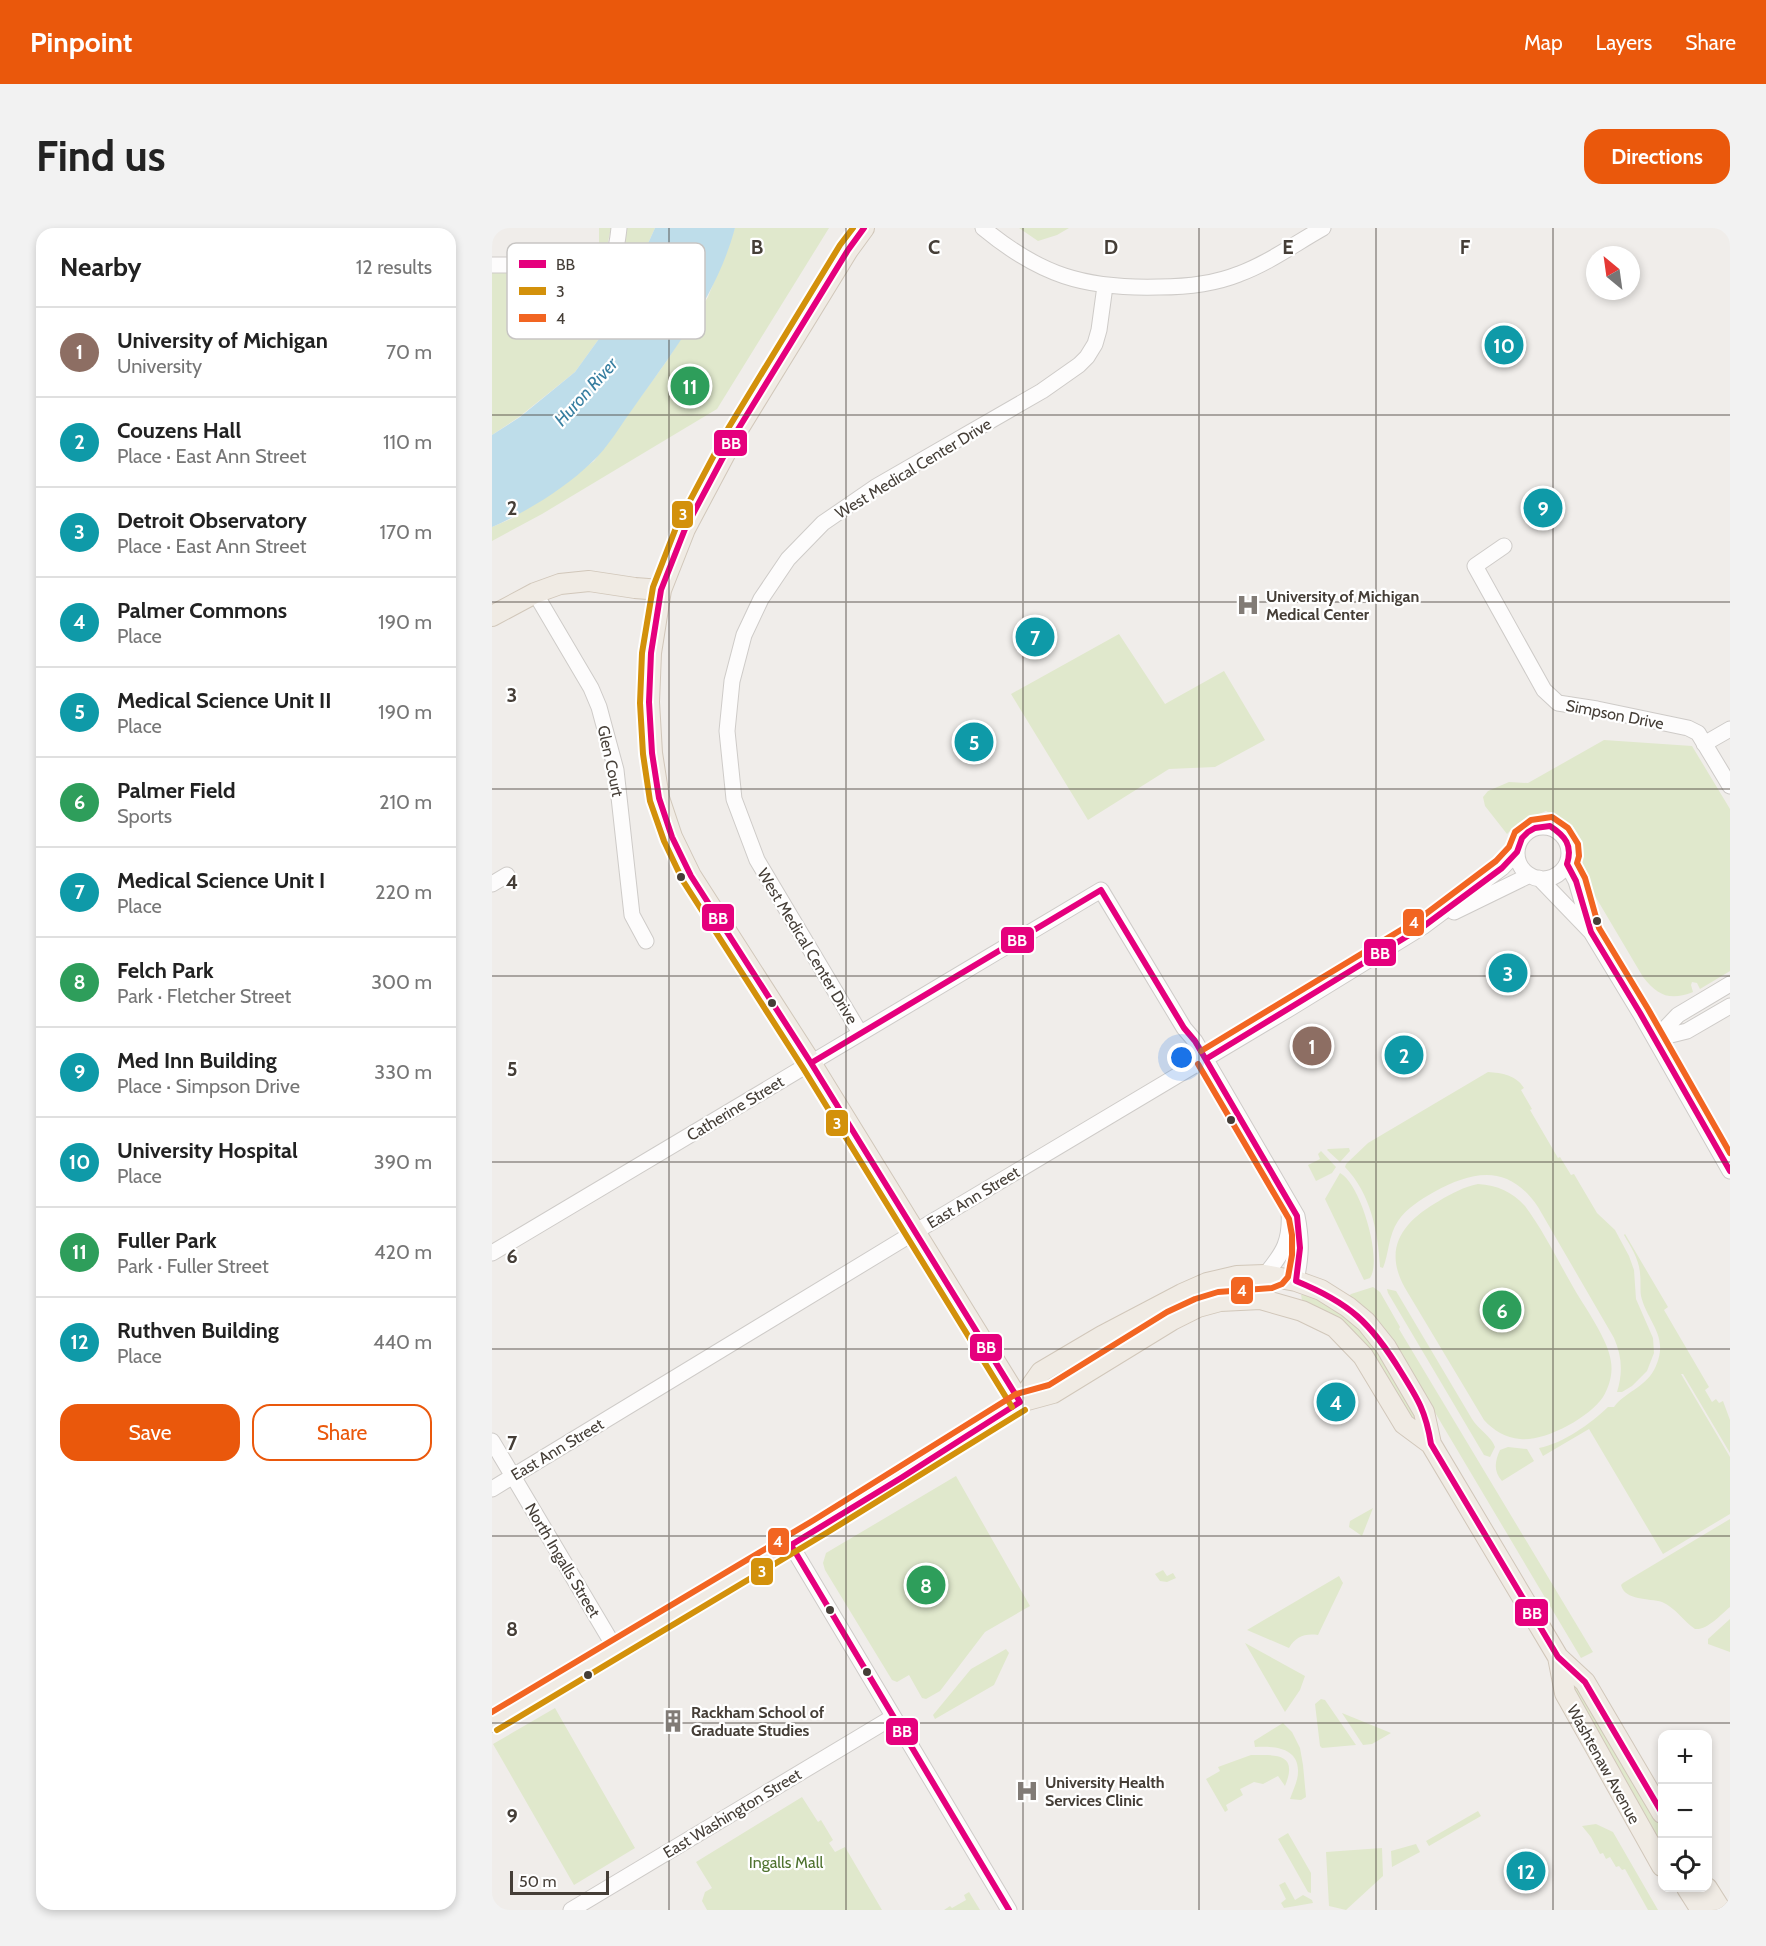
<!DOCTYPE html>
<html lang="en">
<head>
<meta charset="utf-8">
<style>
  body { margin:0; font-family:Cabin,sans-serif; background:#f2f2f2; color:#222 }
  .controls { position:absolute; right:18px; bottom:18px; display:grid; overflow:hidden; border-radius:12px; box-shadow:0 3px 9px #0003 }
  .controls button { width:54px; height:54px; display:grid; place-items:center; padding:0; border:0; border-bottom:2px solid #e0e0e0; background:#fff; color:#222; font:30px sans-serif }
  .compass { position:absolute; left:1094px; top:18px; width:54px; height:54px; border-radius:50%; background:#fff; box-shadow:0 3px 9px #0003; rotate:331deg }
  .scale { position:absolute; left:18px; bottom:15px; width:99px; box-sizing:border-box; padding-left:6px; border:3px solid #453e37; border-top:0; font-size:16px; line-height:21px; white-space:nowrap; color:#453e37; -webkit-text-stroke:4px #fff; paint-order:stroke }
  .you { position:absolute; left:690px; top:830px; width:21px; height:21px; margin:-15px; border:4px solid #fff; border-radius:50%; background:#1a73e8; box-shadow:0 0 0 9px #1a73e833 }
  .badge { display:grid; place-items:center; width:39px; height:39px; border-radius:50%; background:#ea580c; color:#fff; font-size:20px; font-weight:700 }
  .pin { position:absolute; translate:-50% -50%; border:3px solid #fff; box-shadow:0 2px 6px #0006 }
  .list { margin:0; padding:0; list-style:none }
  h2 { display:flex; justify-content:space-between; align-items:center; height:78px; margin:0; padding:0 24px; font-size:26px }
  h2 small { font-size:20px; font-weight:400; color:#767676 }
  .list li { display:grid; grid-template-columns:39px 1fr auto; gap:18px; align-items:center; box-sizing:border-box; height:90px; padding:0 24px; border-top:2px solid #e0e0e0 }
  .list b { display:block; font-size:22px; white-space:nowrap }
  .list p { margin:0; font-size:20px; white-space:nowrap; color:#767676 }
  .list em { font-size:20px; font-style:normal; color:#767676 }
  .actions { display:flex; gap:12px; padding:18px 24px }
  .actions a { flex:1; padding:14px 0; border:2px solid #ea580c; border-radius:18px; text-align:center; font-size:21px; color:#ea580c }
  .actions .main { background:#ea580c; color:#fff }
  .icon { flex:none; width:33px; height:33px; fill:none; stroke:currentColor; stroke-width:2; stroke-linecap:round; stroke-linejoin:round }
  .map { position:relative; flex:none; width:1238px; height:1682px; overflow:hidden; border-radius:18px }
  header { display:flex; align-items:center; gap:36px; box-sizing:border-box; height:84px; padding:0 30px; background:#ea580c; color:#fff }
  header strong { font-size:28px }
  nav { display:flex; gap:33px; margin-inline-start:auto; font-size:21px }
  .intro { display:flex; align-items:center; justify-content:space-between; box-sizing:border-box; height:144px; padding:0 36px }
  h1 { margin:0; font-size:42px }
  .button { padding:15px 27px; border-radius:18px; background:#ea580c; color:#fff; font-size:21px; font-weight:700 }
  main { display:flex; gap:36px; padding:0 36px }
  aside { flex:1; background:#fff; border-radius:18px; box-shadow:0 3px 9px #0003 }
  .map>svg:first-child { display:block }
  .green { fill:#e0e8cc }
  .water { fill:#beddea }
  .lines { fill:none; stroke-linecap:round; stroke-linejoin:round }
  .minor-casing { stroke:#cecbc8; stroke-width:17 }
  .major-casing { stroke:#d1c7ba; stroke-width:22 }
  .minor { stroke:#fdfcfc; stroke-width:15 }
  .major { stroke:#f0ebe4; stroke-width:20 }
  .bus-1-casing { stroke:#fff; stroke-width:10 }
  .bus-2-casing { stroke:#fff; stroke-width:10 }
  .bus-3-casing { stroke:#fff; stroke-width:10 }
  .bus-1 { stroke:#e5007d; stroke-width:6 }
  .bus-2 { stroke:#d3910b; stroke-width:6 }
  .bus-3 { stroke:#f26522; stroke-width:6 }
  .grid { fill:none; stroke:#453e37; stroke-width:1.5; stroke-opacity:0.55 }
  .bus-dot { fill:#453e37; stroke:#fff; stroke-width:2 }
  .labels { text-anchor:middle; stroke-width:4.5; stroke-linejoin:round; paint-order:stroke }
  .street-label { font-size:16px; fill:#453e37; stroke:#fff }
  .poi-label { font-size:16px; font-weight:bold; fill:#453e37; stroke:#fff; text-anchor:start }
  .park-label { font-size:16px; fill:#4f722f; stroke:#fff }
  .water-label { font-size:18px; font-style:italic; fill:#377ea0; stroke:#fff }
  .key { fill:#fff; stroke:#c7c5c3; stroke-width:1.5 }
  .key-label { font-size:16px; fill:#453e37 }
  .grid-label { font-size:20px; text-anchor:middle; font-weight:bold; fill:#453e37; stroke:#fff; stroke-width:4.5; stroke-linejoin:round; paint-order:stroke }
  .line-badge { stroke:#fff; stroke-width:2 }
  .badge-label { font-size:16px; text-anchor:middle; font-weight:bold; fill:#fff }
</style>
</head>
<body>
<header>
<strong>Pinpoint</strong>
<nav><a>Map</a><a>Layers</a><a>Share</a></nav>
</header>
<div class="intro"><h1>Find us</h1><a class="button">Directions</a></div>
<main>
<aside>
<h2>Nearby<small>12 results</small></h2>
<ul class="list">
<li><span class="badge" style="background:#8d6e63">1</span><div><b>University of Michigan</b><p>University</p></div><em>70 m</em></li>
<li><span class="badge" style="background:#0f9aa8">2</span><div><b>Couzens Hall</b><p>Place · East Ann Street</p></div><em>110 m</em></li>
<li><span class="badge" style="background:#0f9aa8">3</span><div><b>Detroit Observatory</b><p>Place · East Ann Street</p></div><em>170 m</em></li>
<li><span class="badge" style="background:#0f9aa8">4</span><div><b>Palmer Commons</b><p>Place</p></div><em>190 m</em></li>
<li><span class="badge" style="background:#0f9aa8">5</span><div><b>Medical Science Unit II</b><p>Place</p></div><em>190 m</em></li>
<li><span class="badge" style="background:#2e9e5b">6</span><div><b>Palmer Field</b><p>Sports</p></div><em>210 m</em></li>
<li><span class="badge" style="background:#0f9aa8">7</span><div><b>Medical Science Unit I</b><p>Place</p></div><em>220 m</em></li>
<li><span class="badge" style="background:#2e9e5b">8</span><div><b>Felch Park</b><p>Park · Fletcher Street</p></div><em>300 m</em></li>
<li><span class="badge" style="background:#0f9aa8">9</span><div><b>Med Inn Building</b><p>Place · Simpson Drive</p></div><em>330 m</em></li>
<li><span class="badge" style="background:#0f9aa8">10</span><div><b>University Hospital</b><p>Place</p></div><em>390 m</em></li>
<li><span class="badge" style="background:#2e9e5b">11</span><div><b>Fuller Park</b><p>Park · Fuller Street</p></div><em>420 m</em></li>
<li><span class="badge" style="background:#0f9aa8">12</span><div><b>Ruthven Building</b><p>Place</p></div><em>440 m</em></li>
</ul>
<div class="actions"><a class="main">Save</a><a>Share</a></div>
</aside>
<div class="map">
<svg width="1238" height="1682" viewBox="0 0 1238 1682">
  <rect width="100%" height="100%" fill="#f0edea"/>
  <!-- green -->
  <path class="green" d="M107 0H119L115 18 107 26Z
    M128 0H163L136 60 109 108 83 144 27 189 0 207V44L115 43 120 34Z
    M243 0H337L225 181 50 286 0 313V299L21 290 102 233 174 134 216 69Z
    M527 0H577L565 7 546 13Z
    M627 406 673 476 732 443 773 512 723 539 677 541 596 592 519 466Z
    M1112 512 1200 518 1238 581V743L1208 761 1205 755 1200 754 1199 757 1201 764C1178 773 1166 768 1151 749L1093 651C1088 634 1093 610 1079 597 1073 591 1061 587 1054 583L1026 595 1015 606 993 578 991 569 996 563 1017 554 1036 555Z
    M996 844C1010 845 1024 847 1032 860L1029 862 1040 881 1038 882 1066 930 1068 929 1079 947 1082 946 1105 985 1123 1002 1137 1028 1142 1042 1144 1071 1161 1110 1162 1125 1155 1143 1140 1158 1130 1164H1125C1131 1145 1130 1128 1122 1110L1046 979C1017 936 982 942 942 964 928 972 915 980 906 993 896 1008 897 1026 891 1040L888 1039C886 1004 879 966 853 939L854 936 876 915Z
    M857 920 858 923 848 934 835 922 836 921Z
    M829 923 844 939 840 945 824 953 816 937 828 931 826 926Z
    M848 945C868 955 891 1031 878 1050L872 1052 833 971Z
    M986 956C1006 957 1020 964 1033 978 1051 1002 1065 1031 1080 1057 1091 1077 1117 1112 1119 1134 1121 1146 1117 1159 1111 1169 1097 1190 1052 1214 1028 1211 1014 1210 1001 1202 992 1192L913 1060C890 1019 912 993 947 973 960 965 972 959 986 956Z
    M1133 1006 1176 1079 1172 1082 1217 1159 1213 1162 1220 1174 1224 1171 1227 1175 1231 1173 1238 1192V1225L1191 1146H1189L1238 1229V1286L1171 1326 1097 1201 1051 1228 1047 1220C1072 1215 1098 1196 1116 1179H1122C1133 1164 1152 1160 1162 1142 1179 1109 1156 1096 1149 1068 1148 1061 1149 1053 1148 1045 1147 1031 1139 1019 1132 1007Z
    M881 1059 888 1064 908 1099 907 1101 1101 1424 1089 1430 904 1119 879 1087 857 1068 859 1066Z
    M895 1061 904 1063 980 1191C987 1202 999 1208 1003 1219L998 1229 992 1227 896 1065Z
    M812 1066C874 1089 892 1133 924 1185L925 1193 921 1192C889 1139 872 1098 810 1072L809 1067Z
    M1016 1219 1035 1221 1042 1233 1010 1253C1001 1243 1003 1233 1008 1222Z
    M464 1248 538 1378 493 1404 448 1463 434 1471 430 1470 417 1447 405 1454 400 1452 333 1342 331 1335 334 1325Z
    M881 1280 870 1308 857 1299 858 1293Z
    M1238 1291V1379C1228 1387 1216 1402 1203 1401 1191 1393 1184 1380 1170 1374 1157 1370 1133 1373 1129 1357L1131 1355Z
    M671 1342 675 1348 681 1345 684 1350 675 1354 668 1353 663 1346Z
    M847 1348 851 1355 826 1407C813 1405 803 1409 797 1420L755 1402Z
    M1238 1391V1424L1216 1416V1411Z
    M753 1415 813 1448 808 1462 793 1484Z
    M514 1421 517 1425 502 1457 443 1491 441 1487 479 1441Z
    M1083 1460H1085L1095 1471 1170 1599V1615L1141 1569 1082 1463Z
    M829 1471 833 1472 864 1517 830 1520 828 1518 823 1476Z
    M63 1480 143 1620 82 1657 1 1516Z
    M850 1485 899 1505 880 1516 871 1517Z
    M791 1495 800 1504 808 1520 811 1537 814 1569 809 1572 798 1571C801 1562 806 1553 806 1544 807 1519 781 1518 763 1519L762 1513Z
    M759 1527C783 1527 807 1524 793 1558L786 1548 771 1556 762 1554 748 1561 751 1567 734 1577 736 1582 733 1584 714 1551 728 1543 726 1539Z
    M310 1569 326 1594 329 1592 341 1612 337 1615 343 1624 353 1619 390 1682H215L210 1673 213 1664 220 1660 204 1634Z
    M986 1583 989 1588 937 1618 934 1613Z
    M1104 1596 1121 1604 1166 1682H1156L1133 1641 1130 1642 1127 1638 1124 1639 1118 1629 1114 1631 1111 1625 1108 1626 1099 1609 1090 1598Z
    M796 1605 819 1645V1665L816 1664 786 1611Z
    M924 1616 928 1624 900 1639 899 1623Z
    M890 1620 891 1648 854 1682 837 1678 834 1624Z
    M793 1654 803 1672 811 1667 820 1672 821 1675 792 1680 789 1675 794 1671 787 1657Z
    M477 1664 488 1682H452L458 1678 460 1680 474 1672 472 1667Z"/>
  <!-- water -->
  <path class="water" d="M163 0H243C225 67 181 124 142 179 130 195 115 221 100 234 72 261 36 283 0 299V207L28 189 83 144 109 108 136 60Z"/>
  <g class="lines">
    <!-- minor casing -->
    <g class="minor-casing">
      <path id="minor" d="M491 0C548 47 592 61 667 59 694 59 722 56 747 46 777 35 804 15 831 0
        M0 37H106C125 32 125 16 127 0
        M1012 318 983 338 1052 462 1066 475 1105 481 1196 500 1206 505 1238 558
        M43 365 99 460 107 479 124 542 140 687 154 713
        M1212 516 1238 501
        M1025 625a26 26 0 1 1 52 0a26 26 0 1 1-52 0Z
        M1075 636 1084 653 1099 704
        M1047 650 1099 704 1148 785 1238 943
        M0 656 15 647
        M962 684 1038 647
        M368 805 265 632 242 571 235 503 240 453 252 407 269 371 296 331 331 295 385 258 550 163 587 137 595 129 603 116 607 102 613 58
        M1163 811 1186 787 1238 756
        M1163 811 1195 803 1238 778
        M0 1025 609 662 692 800 703 813 805 988C810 1013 809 1028 804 1053
        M773 1047C792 1024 799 1013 797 982
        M0 1213 123 1420
        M0 1261 423 1004 797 781 932 698 1010 640 1025 624
        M299 1317 517 1682
        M79 1682 401 1489"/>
    </g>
    <!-- major casing -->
    <g class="major-casing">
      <path id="major" d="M372 0 356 22 245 203 193 301 169 362 159 425 157 474 160 525 167 570 180 609 199 648 319 835 528 1174
        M0 388 43 365 68 356 97 353 143 360 169 362
        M528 1174 549 1144 610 1108 690 1066 715 1055 745 1048 773 1047 804 1053 829 1062 856 1079 874 1094 894 1119 932 1184 939 1216 1066 1429 1093 1454 1170 1585
        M1066 1429 1073 1465 1170 1638
        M0 1494 327 1300 409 1250 528 1174 561 1165 680 1092 706 1079 728 1073 768 1071 810 1083 843 1099 871 1128 912 1196 939 1216
        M1195 1660 1209 1682
        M1215 1660 1229 1682"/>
    </g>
    <!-- minor -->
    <use href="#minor" class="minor"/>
    <!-- major -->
    <use href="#major" class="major"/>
    <!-- bus-1 casing -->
    <g class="bus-1-casing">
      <path id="bus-1" d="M372 0 356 22 245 203 193 301 169 362 159 425 157 474 160 525 167 570 180 609 199 648 319 835 528 1174 409 1250 299 1317 517 1682
        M714 831 932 698 1010 640 1025 624 1030 610 1036 604 1043 600 1058 598C1073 608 1081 617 1075 636L1084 653 1099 704 1148 785 1238 943
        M319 835 609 662 692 800 703 813 805 988 808 1020 804 1053C858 1075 879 1095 909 1144 926 1171 934 1184 939 1216L1066 1429 1093 1454 1170 1585"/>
    </g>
    <!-- bus-2 casing -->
    <g class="bus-2-casing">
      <path id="bus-2" d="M361 0 348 17 237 199 185 297 161 359 150 425 148 475 151 526 158 573 172 613 191 653 311 840 520 1179
        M5 1502 336 1304 533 1182"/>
    </g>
    <!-- bus-3 casing -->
    <g class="bus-3-casing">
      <path id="bus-3" d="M709 823 927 691 1004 633 1017 619 1023 604 1039 592 1060 589 1076 600 1086 616 1087 628 1085 635 1093 650 1107 700 1156 781 1238 925
        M0 1484 322 1292 524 1166 557 1157 675 1084 703 1071 726 1064 780 1060 790 1056 796 1049 800 1027V1007L797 991 706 836"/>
    </g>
    <!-- bus-1 -->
    <use href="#bus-1" class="bus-1"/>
    <!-- bus-2 -->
    <use href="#bus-2" class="bus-2"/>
    <!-- bus-3 -->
    <use href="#bus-3" class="bus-3"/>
  </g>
  <!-- grid -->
  <path class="grid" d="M177 0V1682M354 0V1682M531 0V1682M707 0V1682M884 0V1682M1061 0V1682M0 187H1238M0 374H1238M0 561H1238M0 748H1238M0 934H1238M0 1121H1238M0 1308H1238M0 1495H1238"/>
  <!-- icons -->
  <defs>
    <g id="hospital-bare" transform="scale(1.8)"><path d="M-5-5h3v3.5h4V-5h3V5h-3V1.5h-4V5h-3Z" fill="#817b76" stroke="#fff" stroke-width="2.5" paint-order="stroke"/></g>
    <g id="building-bare" transform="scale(1.8)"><path d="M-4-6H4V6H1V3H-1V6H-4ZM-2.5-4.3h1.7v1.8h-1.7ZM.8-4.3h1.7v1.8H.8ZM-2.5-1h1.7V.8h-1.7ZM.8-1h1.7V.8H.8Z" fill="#817b76" stroke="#fff" stroke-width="2.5" paint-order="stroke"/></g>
  </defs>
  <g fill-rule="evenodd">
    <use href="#hospital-bare" x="756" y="377"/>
    <use href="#building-bare" x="181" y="1493"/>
    <use href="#hospital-bare" x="535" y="1563"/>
  </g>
  <!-- markers -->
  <g class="bus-dot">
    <circle cx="189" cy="649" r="5"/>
    <circle cx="1105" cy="693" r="5"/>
    <circle cx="280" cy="775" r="5"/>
    <circle cx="739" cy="892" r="5"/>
    <circle cx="338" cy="1382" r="5"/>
    <circle cx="375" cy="1444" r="5"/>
    <circle cx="96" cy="1447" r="5"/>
  </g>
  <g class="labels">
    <!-- street labels -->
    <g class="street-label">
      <text transform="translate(421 240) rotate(-31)" y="6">West Medical Center Drive</text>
      <text transform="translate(1123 486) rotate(11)" y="6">Simpson Drive</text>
      <text transform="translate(119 533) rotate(78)" y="6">Glen Court</text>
      <text transform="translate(316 718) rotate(59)" y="6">West Medical Center Drive</text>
      <text transform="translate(243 880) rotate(-31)" y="6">Catherine Street</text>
      <text transform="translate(481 969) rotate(-31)" y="6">East Ann Street</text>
      <text transform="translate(65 1221) rotate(-31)" y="6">East Ann Street</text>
      <text transform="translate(71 1332) rotate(59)" y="6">North Ingalls Street</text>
      <text transform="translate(1112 1536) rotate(61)" y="6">Washtenaw Avenue</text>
      <text transform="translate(240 1585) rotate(-31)" y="6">East Washington Street</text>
    </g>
    <!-- poi labels -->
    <g class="poi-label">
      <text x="774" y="374">University of Michigan<tspan x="774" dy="18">Medical Center</tspan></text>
      <text x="199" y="1490">Rackham School of<tspan x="199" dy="18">Graduate Studies</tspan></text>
      <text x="553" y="1560">University Health<tspan x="553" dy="18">Services Clinic</tspan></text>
    </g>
    <!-- park labels -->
    <g class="park-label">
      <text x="294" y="1640">Ingalls Mall</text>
    </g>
    <!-- water labels -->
    <g class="water-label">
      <text transform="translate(94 164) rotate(-48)" y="6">Huron River</text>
    </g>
  </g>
  <!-- legend -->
  <rect x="15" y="15" width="198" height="96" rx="9" class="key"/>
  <rect x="27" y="32" width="27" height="8" fill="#e5007d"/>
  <rect x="27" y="59" width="27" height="8" fill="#d3910b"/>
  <rect x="27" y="86" width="27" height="8" fill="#f26522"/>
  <g class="key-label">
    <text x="64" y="42">BB</text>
    <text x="64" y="69">3</text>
    <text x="64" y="96">4</text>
  </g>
  <g class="grid-label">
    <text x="265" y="26">B</text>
    <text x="442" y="26">C</text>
    <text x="619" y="26">D</text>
    <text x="796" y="26">E</text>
    <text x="973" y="26">F</text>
    <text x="20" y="287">2</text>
    <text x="20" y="474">3</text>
    <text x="20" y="661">4</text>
    <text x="20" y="848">5</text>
    <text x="20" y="1035">6</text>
    <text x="20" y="1222">7</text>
    <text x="20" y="1408">8</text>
    <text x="20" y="1595">9</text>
  </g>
  <g class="line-badge">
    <rect x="221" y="201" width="35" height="28" rx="6" fill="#e5007d"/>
    <rect x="179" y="272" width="23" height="29" rx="6" fill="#d3910b"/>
    <rect x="209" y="675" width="34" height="29" rx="6" fill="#e5007d"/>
    <rect x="910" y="680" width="23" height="29" rx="6" fill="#f26522"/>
    <rect x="508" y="698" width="35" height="28" rx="6" fill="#e5007d"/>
    <rect x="871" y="710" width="34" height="29" rx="6" fill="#e5007d"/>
    <rect x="333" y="881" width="24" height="28" rx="6" fill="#d3910b"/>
    <rect x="738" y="1048" width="24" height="29" rx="6" fill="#f26522"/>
    <rect x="477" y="1105" width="34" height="29" rx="6" fill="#e5007d"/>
    <rect x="275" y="1299" width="23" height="29" rx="6" fill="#f26522"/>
    <rect x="258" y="1329" width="24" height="29" rx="6" fill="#d3910b"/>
    <rect x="1022" y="1370" width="35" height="29" rx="6" fill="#e5007d"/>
    <rect x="393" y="1489" width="34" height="29" rx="6" fill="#e5007d"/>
  </g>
  <g class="badge-label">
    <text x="239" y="221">BB</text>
    <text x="191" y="292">3</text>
    <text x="226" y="696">BB</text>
    <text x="922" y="700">4</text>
    <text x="525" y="718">BB</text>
    <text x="888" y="731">BB</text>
    <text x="345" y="901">3</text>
    <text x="750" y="1068">4</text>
    <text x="494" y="1125">BB</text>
    <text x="286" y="1319">4</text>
    <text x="270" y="1349">3</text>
    <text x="1040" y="1391">BB</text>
    <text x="410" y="1509">BB</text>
  </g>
</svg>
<div class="controls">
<button>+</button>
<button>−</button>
<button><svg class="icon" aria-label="locate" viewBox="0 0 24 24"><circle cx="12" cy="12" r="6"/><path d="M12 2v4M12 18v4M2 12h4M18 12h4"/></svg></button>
</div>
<svg class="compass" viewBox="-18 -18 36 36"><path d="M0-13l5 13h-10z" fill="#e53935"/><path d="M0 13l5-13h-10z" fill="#767676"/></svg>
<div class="scale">50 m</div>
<div class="you"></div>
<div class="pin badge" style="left:820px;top:818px;background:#8d6e63">1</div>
<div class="pin badge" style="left:912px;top:827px;background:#0f9aa8">2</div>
<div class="pin badge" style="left:1016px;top:745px;background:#0f9aa8">3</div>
<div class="pin badge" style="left:844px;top:1174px;background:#0f9aa8">4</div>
<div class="pin badge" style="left:482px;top:514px;background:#0f9aa8">5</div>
<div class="pin badge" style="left:1010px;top:1082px;background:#2e9e5b">6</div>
<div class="pin badge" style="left:543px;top:409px;background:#0f9aa8">7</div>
<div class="pin badge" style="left:434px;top:1357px;background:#2e9e5b">8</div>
<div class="pin badge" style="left:1051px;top:280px;background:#0f9aa8">9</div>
<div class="pin badge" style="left:1012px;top:117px;background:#0f9aa8">10</div>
<div class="pin badge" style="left:198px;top:158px;background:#2e9e5b">11</div>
<div class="pin badge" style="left:1034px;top:1643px;background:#0f9aa8">12</div>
</div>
</main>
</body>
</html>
